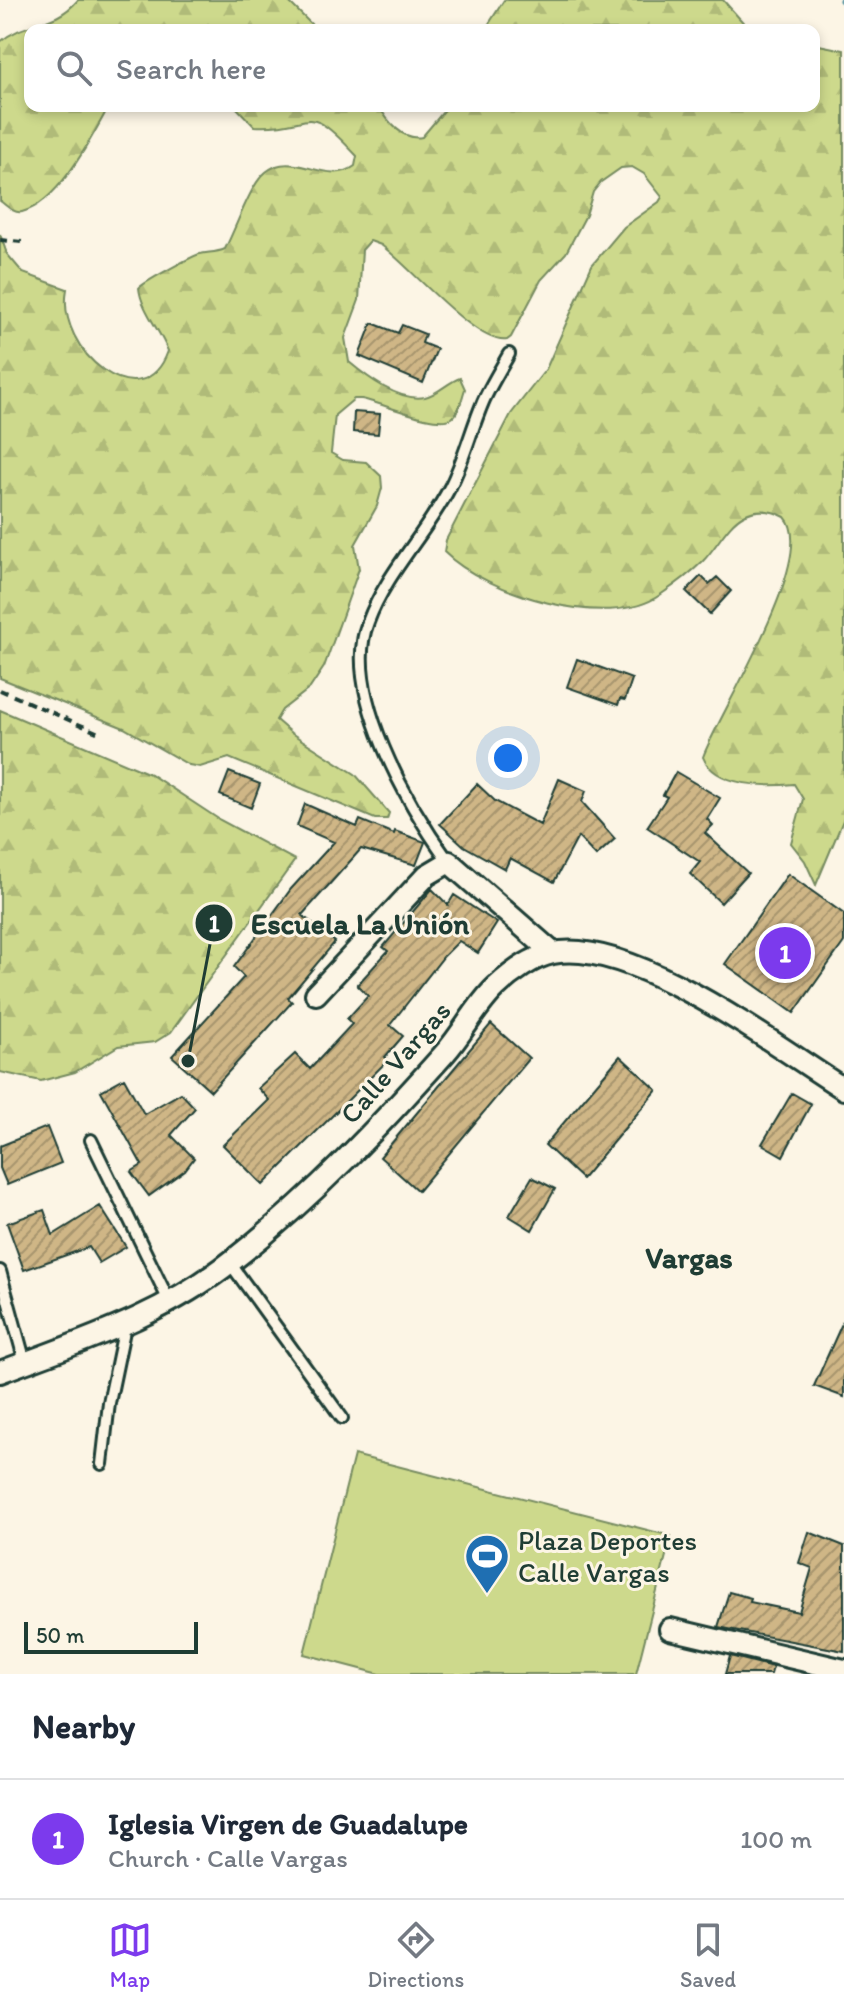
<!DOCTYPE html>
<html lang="en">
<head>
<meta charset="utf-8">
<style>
  body { margin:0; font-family:Itim,sans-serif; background:#f6f6f7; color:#1f2937 }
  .scale { position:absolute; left:24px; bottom:20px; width:174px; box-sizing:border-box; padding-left:8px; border:4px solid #1f3d34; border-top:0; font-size:22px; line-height:28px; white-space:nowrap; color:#1f3d34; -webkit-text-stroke:6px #fcf5e5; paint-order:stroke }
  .you { position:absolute; left:508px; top:758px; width:28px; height:28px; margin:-20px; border:6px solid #fff; border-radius:50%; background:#1a73e8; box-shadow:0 0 0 12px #1a73e833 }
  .badge { display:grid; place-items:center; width:52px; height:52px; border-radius:50%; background:#7c3aed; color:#fff; font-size:26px; font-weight:700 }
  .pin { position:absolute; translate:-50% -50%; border:4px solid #fff; box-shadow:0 2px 8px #0006 }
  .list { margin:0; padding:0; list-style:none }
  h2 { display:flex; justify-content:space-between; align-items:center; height:104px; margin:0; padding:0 32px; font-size:34px }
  h2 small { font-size:26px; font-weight:400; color:#747a83 }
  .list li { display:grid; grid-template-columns:52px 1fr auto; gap:24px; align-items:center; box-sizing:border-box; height:120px; padding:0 32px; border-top:2px solid #e0e1e3 }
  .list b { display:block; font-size:30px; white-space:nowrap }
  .list p { margin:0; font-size:26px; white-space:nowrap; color:#747a83 }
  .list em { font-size:26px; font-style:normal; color:#747a83 }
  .icon { flex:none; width:44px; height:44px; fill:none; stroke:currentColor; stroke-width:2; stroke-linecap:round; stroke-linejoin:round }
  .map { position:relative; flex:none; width:844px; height:1674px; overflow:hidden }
  .search { position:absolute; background:#fff; box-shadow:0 4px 12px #0003; left:24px; right:24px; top:24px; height:88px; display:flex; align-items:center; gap:20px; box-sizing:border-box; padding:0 28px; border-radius:16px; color:#747a83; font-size:30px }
  .sheet { height:224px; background:#fff }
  nav { display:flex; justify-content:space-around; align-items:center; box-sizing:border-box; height:112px; border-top:2px solid #e0e1e3; background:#fff; font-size:22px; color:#747a83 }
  nav a { display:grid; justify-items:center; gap:4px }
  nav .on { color:#7c3aed }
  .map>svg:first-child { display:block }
  .forest { fill:url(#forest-firs); stroke:#768b60; stroke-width:2 }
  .park { fill:#cdd98c; stroke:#768b60; stroke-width:2 }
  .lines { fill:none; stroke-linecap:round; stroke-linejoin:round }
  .stream { stroke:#639ba7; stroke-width:7 }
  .building { fill:url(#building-hatch); stroke:#1f3d34; stroke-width:2 }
  .lane-casing { stroke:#1f3d34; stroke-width:16 }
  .street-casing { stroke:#1f3d34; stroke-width:26 }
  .path { stroke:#1f3d34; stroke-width:4; stroke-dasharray:8 6; stroke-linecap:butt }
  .lane { stroke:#fcf5e5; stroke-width:10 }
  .street { stroke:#fcf5e5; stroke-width:20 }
  .labels { text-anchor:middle; stroke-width:6; stroke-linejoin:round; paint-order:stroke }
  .street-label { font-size:28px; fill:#1f3d34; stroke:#fcf5e5 }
  .poi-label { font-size:28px; fill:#1f3d34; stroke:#fcf5e5; text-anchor:start }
  .neighbourhood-label { font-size:30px; font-weight:bold; fill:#1f3d34; stroke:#fcf5e5 }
  .leader { fill:none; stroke:#1f3d34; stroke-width:3 }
  .callout-dot { fill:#1f3d34; stroke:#fcf5e5; stroke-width:3 }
  .mark-label { font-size:24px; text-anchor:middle; font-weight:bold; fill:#fff }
  .callout-label { font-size:30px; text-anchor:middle; font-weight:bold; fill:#1f3d34; stroke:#fcf5e5; stroke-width:6; stroke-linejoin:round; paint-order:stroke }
</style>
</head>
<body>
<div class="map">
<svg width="844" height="1674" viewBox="0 0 844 1674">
  <defs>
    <pattern id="forest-firs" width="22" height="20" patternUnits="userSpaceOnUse" patternTransform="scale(2)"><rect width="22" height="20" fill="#cdd98c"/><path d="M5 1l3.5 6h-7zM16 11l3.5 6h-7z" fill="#b0bb79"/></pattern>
    <pattern id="building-hatch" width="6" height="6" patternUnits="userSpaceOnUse" patternTransform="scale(2)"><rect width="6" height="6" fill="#cfb686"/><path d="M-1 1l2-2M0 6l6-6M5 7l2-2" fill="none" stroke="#a7956e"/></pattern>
  </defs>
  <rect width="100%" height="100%" fill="#fcf5e5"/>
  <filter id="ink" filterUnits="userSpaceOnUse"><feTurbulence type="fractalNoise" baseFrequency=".0125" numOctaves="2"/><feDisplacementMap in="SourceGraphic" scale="16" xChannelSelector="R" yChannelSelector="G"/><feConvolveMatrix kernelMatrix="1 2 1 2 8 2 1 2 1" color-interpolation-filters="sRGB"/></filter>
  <g filter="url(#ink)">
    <!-- forest -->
    <path class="forest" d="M78 0H287L317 30H30V106H109C92 137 59 203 22 212 14 214 6 205 0 201V42C27 19 53 29 78 0Z
      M504 0H723L750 30H485Z
      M814 44 844 50V818L816 885 805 861 791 843 803 799 794 784C767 787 715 787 703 757 718 715 820 555 785 517 772 510 758 508 744 515 728 523 716 548 703 561 691 573 675 585 660 595 608 632 485 593 444 552L446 540 511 414 546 369 592 265 624 227 659 202 662 197 644 174 632 167 621 168 601 182 593 192 586 215 566 253 541 280 511 337 507 340C477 346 407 263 381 245L370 241 362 250 359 300 345 338 349 362C367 377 399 402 425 397 438 394 448 382 460 378L465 389C462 397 460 412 452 418 436 428 380 402 361 399H354L335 415 331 453 343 460 366 462 381 476 382 488 377 506 355 545 359 569 324 667 310 688 282 710 276 720 291 733 355 774 389 813 387 819H375L229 758 200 767 189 765 124 728 0 678V234L7 254 23 273 67 289C55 352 143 422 168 351 160 330 141 309 139 288 144 282 194 255 200 254 209 252 216 253 225 249 235 229 243 206 254 187 283 136 323 190 355 166L357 156C301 96 318 130 254 126L235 106H379C387 121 403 141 422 137L448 106H814Z
      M0 710 150 774 220 820 295 860 171 1032 155 1042 118 1046 75 1072 41 1081 0 1072Z"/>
    <!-- park -->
    <path class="park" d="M354 1455 671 1536 636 1674H380L304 1654Z"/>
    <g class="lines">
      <!-- stream -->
      <path class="stream" d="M842 0 844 1"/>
    </g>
    <!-- building -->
    <path class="building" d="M372 323 398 333 402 325 425 334 422 343 437 349 423 383 359 356Z
      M354 412 380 414 378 434 353 432Z
      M701 576 709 584 717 577 731 591 710 614 686 591Z
      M577 659 632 679 625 700 620 699 618 705 567 687Z
      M229 772 260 784 251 808 220 795Z
      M676 772 720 798 707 819 713 825 705 833 748 873 721 903 690 874 700 862 647 827 667 797 663 795Z
      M559 779 586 791 582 802 615 839 596 856 578 837 554 882 510 858 505 869 464 846 440 824 477 784 495 801 540 825Z
      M305 804 357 827 360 820 394 834 395 831 425 842 416 865 361 849 302 915 335 942 288 998 292 1002 211 1091 172 1056 244 977 234 967 291 889 334 842 297 826Z
      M788 874 844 914V942L794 1013 725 964Z
      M432 889 448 905 454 895 497 923 478 953 459 941 444 956 390 1025 403 1036 385 1057 388 1060 263 1185 223 1145 269 1100 258 1088 295 1054 310 1069 352 1024 347 1019 368 996 357 985 388 951 383 947Z
      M491 1024 529 1058 418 1191 380 1157Z
      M620 1056 657 1090 582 1179 545 1145Z
      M124 1078 144 1114 181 1093 195 1108 171 1135 194 1158 185 1170 149 1196 131 1172 142 1165 101 1091Z
      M792 1093 811 1104 783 1156 762 1144Z
      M47 1127 61 1163 7 1185 0 1168V1146Z
      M532 1177 555 1189 532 1230 509 1216Z
      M100 1206 126 1247 99 1263 89 1247 24 1270 7 1223 44 1210 53 1235Z
      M844 1319V1397L814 1386Z
      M809 1532 844 1546V1651L718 1627 729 1592 751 1598 750 1602 799 1612 812 1568 799 1563Z
      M730 1656 773 1667 771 1674H725Z"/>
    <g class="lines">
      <!-- lane casing -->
      <g class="lane-casing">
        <path id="lane" d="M449 862C409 807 341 691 368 622 386 573 426 534 450 487 464 460 471 430 483 402 490 386 500 370 509 354
          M91 1140 170 1303
          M230 1263 342 1418
          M0 1271 25 1362
          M102 1464 109 1403 125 1326"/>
      </g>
      <!-- street casing -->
      <g class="street-casing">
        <path id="street" d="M316 994 427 875 449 862 553 953
          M0 1372C82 1341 163 1316 233 1260 311 1199 379 1127 445 1053 463 1033 476 1006 496 987 511 973 533 957 553 953 632 937 777 1047 844 1089
          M670 1629 844 1670"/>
      </g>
      <!-- path -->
      <path class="path" d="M0 240 22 242
        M0 690 99 733"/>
      <!-- lane -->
      <use href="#lane" class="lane"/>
      <!-- street -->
      <use href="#street" class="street"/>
    </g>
  </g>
  <!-- icons -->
  <defs>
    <g id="stadium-pin" transform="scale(2.3)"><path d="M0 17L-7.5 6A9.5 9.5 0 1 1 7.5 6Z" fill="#1f6fb2" stroke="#fcf5e5"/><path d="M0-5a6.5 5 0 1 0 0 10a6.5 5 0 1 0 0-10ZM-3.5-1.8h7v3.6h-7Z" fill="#fff"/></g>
  </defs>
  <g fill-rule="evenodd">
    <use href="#stadium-pin" x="487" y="1556"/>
  </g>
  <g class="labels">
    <!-- street labels -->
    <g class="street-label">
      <text transform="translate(395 1062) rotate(-49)" y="10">Calle Vargas</text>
    </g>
    <!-- poi labels -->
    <g class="poi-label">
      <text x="518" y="1550">Plaza Deportes<tspan x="518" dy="32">Calle Vargas</tspan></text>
    </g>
    <!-- neighbourhood labels -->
    <g class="neighbourhood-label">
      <text x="689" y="1268">Vargas</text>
    </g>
  </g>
  <!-- callouts -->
  <path class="leader" d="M188 1061L214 923"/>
  <g class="callout-dot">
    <circle cx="188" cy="1061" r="8"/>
    <circle cx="214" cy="923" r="20"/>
  </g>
  <g class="mark-label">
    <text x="214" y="932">1</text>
  </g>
  <g class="callout-label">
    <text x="360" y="934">Escuela La Unión</text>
  </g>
</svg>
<div class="scale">50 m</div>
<div class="you"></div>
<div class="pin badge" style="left:785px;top:953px">1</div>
<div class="search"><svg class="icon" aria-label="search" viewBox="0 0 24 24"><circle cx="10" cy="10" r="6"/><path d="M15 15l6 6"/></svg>Search here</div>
</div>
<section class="sheet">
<h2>Nearby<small></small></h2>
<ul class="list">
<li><span class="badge">1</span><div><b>Iglesia Virgen de Guadalupe</b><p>Church · Calle Vargas</p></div><em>100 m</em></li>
</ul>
</section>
<nav>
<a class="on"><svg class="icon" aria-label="map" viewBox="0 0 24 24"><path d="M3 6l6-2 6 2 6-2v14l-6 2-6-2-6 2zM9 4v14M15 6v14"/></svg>Map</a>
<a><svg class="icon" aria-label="directions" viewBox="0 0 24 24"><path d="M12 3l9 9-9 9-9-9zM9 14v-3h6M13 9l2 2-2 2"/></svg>Directions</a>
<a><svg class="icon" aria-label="saved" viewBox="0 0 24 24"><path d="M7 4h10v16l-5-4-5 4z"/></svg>Saved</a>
</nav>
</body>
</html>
